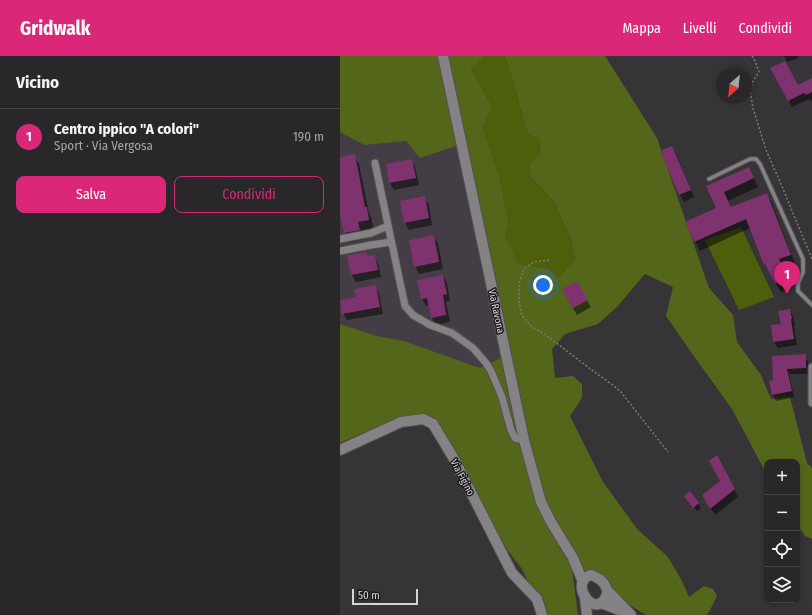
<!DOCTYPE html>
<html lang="it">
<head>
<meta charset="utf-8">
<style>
  body { margin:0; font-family:"Fira Sans Condensed",sans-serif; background:#312f31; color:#f1f3f6 }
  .controls { position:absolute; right:12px; bottom:12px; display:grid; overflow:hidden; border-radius:8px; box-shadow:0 2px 6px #0003 }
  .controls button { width:36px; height:36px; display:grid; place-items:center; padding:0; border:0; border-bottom:1px solid #454446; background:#292729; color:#f1f3f6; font:20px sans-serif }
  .compass { position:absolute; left:376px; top:12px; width:36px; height:36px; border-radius:50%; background:#292729; box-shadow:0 2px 6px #0003; rotate:207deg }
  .scale { position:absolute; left:12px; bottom:10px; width:66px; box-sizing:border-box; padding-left:4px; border:2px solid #d6d4d6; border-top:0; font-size:11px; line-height:14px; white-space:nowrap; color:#d6d4d6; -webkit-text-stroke:3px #1e1c1e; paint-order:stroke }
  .you { position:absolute; left:203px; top:229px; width:14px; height:14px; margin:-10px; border:3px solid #fff; border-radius:50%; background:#1a73e8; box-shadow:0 0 0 6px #1a73e833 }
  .badge { display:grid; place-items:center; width:26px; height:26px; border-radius:50%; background:#db2777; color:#fff; font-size:13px; font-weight:700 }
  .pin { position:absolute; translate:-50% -33px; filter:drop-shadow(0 1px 2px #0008) }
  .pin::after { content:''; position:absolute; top:21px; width:14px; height:12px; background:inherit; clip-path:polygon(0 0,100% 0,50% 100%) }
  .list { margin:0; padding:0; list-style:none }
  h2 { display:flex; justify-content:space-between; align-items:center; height:52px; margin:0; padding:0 16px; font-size:17px }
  h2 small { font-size:13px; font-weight:400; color:#a5a5a8 }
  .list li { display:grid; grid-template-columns:26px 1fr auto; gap:12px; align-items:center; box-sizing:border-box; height:56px; padding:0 16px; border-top:1px solid #454446 }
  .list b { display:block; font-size:15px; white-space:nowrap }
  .list p { margin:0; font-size:13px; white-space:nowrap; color:#a5a5a8 }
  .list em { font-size:13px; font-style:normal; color:#a5a5a8 }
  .actions { display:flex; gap:8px; padding:12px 16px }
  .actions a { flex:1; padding:9px 0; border:1px solid #db2777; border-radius:8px; text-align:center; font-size:14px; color:#db2777 }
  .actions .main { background:#db2777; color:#fff }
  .icon { flex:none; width:22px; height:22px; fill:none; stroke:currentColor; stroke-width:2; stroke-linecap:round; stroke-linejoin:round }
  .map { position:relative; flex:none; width:472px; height:559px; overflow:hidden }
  header { display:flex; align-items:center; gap:24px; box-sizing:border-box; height:56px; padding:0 20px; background:#db2777; color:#fff }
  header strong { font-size:19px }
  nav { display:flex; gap:22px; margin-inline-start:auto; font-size:14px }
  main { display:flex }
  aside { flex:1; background:#292729 }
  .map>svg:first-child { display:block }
  .built { fill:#443d45 }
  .green { fill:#4d5f0a }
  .forest { fill:#54661a }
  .shadow { fill:#0007 }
  .building { fill:#7e336e }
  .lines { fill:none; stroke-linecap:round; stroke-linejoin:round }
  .lane-casing { stroke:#525052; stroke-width:5.5 }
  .street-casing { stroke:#525052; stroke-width:9 }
  .secondary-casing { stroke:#525052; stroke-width:12 }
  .path { stroke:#7c797c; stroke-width:1.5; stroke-dasharray:2 2; stroke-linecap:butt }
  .lane { stroke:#858285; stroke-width:3.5 }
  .street { stroke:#858285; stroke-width:7 }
  .secondary { stroke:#858285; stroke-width:10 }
  .labels { text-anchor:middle; stroke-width:3; stroke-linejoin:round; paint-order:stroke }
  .street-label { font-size:10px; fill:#d6d4d6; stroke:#1e1c1e }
</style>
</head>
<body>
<header>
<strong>Gridwalk</strong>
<nav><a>Mappa</a><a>Livelli</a><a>Condividi</a></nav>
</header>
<main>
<aside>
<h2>Vicino<small></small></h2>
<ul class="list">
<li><span class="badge">1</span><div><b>Centro ippico &quot;A colori&quot;</b><p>Sport · Via Vergosa</p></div><em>190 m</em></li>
</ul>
<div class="actions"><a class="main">Salva</a><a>Condividi</a></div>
</aside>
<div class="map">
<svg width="472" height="559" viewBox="0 0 472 559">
  <rect width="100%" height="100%" fill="#373437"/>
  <!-- built -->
  <path class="built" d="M0 76 24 89 66 84 80 102 116 89 163 301 140 312 64 285 37 280 0 268Z"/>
  <!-- green -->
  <path class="green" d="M145 0H164L167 5 188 78 199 82 200 99 190 107 189 119 214 146 231 184 235 203 218 222 209 213 178 209 165 179 169 168 160 123 143 72 152 50 131 13Z
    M401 171 434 241 399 254 365 184Z"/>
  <!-- forest -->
  <path class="forest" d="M0 0H145L131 13 152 50 143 72 160 123 169 168 165 179 178 208 209 213 218 222 235 203 231 184 214 146 189 119 190 107 200 98 199 82 188 78 167 5 164 0H265L317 82 369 232 393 259 397 286 421 319 431 343 450 341 467 407 472 412V483L465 480 457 468V406H427V419L392 353 351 296 326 260 333 231 305 218 277 251 258 268 225 278 212 293 215 322 233 320 242 328V342L230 360 263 426 298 474 328 501 342 525 349 541 364 530 373 533 377 540 368 558 365 559H306L232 513 238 559H204L182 513 168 495 94 362 62 360 0 387V268L37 280 64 285 140 312 163 301 116 90 80 102 66 85 24 89 0 76Z"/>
  <!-- shadow -->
  <path class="shadow" d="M444 0H458V2L447 6Z
    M432 13 457 30 472 26V44L470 45 469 43 452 51Z
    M332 91 336 98 354 141 344 146 340 139Z
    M14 99 19 108 29 157 31 161 34 173 22 175 24 183 10 186 5 177 0 154V102Z
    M71 104 75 111 79 129 54 134 50 127Z
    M409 112 418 131 388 145 391 152 427 138 432 147 455 208 444 212 453 230 441 236 425 208 410 172 360 195 346 167 377 153 367 131Z
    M84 141 89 149 92 169 69 174 65 167Z
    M93 180 98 187 103 213 79 218 75 210Z
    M27 197 29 201 34 200 38 207 41 221 16 226 12 219Z
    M103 220 107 227 110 245 106 246 110 266 96 269 92 262 90 249 86 250 82 242Z
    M236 226 251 251 237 259 223 234Z
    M35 230 39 237 43 258 7 264 3 257 17 242Z
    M450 254 453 260 455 269 454 270 457 289 438 292 434 286Z
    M465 300 468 306 469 318H449L454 341 436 345 433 339 434 325 433 301Z
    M381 407 398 441 375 459 363 440 381 425Z
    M350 437 361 452 357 455 348 444Z"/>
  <!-- building -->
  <path class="building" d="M445 5 458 29 472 22V36L466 39 464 37 448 45 430 12Z
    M332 90 351 134 339 139 320 95Z
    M15 98 25 151H27L29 164 18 166 20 174 4 177 0 158V101Z
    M72 103 76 122 49 127 46 108Z
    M409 111 414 122 384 136 391 151 427 137 451 199 439 203 448 221 435 228 425 208 424 209 406 163 354 186 345 166 376 152 366 130Z
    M85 140 89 162 64 167 60 145Z
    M94 179 99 206 74 211 69 184Z
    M27 196 28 200 35 199 38 214 11 219 7 199Z
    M103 219 107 238 103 239 106 259 91 262 87 242 81 243 77 224Z
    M237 225 248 244 233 252 222 233Z
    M36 229 40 251 2 258 0 244 16 241 14 233Z
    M450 253 452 263H451L454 283 433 286 431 269 441 268 438 255Z
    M466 298V312L447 313 452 335 432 339 429 325 433 324 432 300Z
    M377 399 395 433 370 453 362 439 380 425 369 405Z
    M350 435 359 447 353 452 344 440Z"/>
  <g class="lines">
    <!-- lane casing -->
    <g class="lane-casing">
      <path id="lane" d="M369 123 410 103H416L420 108 463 203V216L458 227V235L472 249"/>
    </g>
    <!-- street casing -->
    <g class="street-casing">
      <path id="street" d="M35 107 65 250 73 259 90 269 112 277 133 292 146 307 151 315 162 341 171 374 175 382 184 384
        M0 183 31 177 48 170
        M0 195 31 189 51 186
        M472 311V347"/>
    </g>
    <!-- secondary casing -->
    <g class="secondary-casing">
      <path id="secondary" d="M103 0 184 384 201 446 211 466 233 502 243 526
        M0 394 61 366 83 363 93 368 114 403 172 517 197 543 202 559
        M251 519C261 522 273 533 264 544 253 559 234 532 245 522 246 521 250 519 251 519Z
        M268 535 291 559
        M245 542 247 559
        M261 547 287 557"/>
    </g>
    <!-- path -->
    <path class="path" d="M412 0 414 3 419 16 413 25 410 35 413 52 426 94 438 121 472 203
      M209 204 194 206 184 213 179 228V246L182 260 192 271 206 279 249 312 274 330 281 336 328 396"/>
    <!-- lane -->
    <use href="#lane" class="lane"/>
    <!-- street -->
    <use href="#street" class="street"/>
    <!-- secondary -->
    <use href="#secondary" class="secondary"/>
  </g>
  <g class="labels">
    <!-- street labels -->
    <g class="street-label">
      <text transform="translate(157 255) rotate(78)" y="4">Via Ravona</text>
      <text transform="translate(123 421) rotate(62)" y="4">Via Figino</text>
    </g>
  </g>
</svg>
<div class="controls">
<button>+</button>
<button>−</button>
<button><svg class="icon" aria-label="locate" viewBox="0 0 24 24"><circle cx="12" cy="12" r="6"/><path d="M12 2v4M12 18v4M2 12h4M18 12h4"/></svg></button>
<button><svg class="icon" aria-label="layers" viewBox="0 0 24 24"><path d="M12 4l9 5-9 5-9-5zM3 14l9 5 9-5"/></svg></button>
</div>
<svg class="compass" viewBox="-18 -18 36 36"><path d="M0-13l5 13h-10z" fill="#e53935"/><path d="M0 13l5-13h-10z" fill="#a5a5a8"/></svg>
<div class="scale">50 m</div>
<div class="you"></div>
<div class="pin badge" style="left:447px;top:238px">1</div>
</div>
</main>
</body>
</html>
